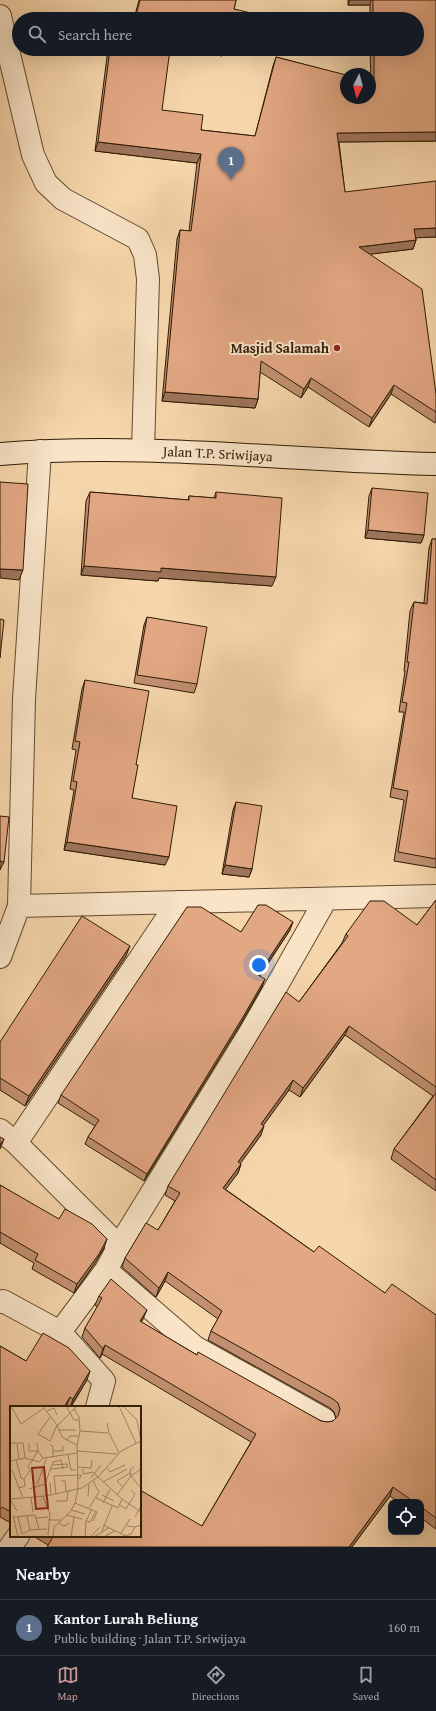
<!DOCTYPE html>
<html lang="en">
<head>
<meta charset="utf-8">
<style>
  body { margin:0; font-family:"Gentium Book Plus",serif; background:#20242c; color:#f1f3f6 }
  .controls { position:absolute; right:12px; bottom:12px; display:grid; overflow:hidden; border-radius:8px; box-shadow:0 4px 16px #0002 }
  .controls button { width:36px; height:36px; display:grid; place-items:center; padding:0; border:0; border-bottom:1px solid #363941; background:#171b24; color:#f1f3f6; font:20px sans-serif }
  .compass { position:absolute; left:340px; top:68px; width:36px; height:36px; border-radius:50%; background:#171b24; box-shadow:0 4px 16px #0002; rotate:186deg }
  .you { position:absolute; left:259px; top:965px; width:14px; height:14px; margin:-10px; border:3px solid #fff; border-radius:50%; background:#1a73e8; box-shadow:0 0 0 6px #1a73e833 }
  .badge { display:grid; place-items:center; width:26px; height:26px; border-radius:50%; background:#c59692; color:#fff; font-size:13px; font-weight:700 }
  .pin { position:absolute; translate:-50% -33px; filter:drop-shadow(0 1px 2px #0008) }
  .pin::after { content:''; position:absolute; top:21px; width:14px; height:12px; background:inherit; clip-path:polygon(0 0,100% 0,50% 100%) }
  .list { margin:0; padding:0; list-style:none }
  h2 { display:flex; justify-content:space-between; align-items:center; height:52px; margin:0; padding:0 16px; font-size:17px }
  h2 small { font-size:13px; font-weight:400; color:#9ea1a6 }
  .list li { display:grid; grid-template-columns:26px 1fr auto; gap:12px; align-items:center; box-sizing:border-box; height:56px; padding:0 16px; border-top:1px solid #363941 }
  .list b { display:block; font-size:15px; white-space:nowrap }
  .list p { margin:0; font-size:13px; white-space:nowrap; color:#9ea1a6 }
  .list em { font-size:13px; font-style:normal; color:#9ea1a6 }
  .icon { flex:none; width:22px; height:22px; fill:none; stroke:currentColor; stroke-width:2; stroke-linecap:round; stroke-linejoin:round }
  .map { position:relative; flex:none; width:436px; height:1547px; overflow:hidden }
  .search { position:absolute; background:#171b24; box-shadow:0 4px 16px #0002; left:12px; right:12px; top:12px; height:44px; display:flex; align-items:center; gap:10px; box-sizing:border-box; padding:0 14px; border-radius:22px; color:#9ea1a6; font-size:15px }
  .sheet { height:108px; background:#171b24 }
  nav { display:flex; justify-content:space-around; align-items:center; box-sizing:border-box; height:56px; border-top:1px solid #363941; background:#171b24; font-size:11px; color:#9ea1a6 }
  nav a { display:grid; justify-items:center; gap:2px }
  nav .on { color:#c59692 }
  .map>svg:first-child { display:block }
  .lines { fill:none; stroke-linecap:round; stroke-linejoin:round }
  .minor-casing { stroke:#614a2e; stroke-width:24 }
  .secondary-casing { stroke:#2f1b04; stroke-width:24 }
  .minor { stroke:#f9e4c8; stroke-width:22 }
  .secondary { stroke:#f9e4c8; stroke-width:22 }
  .wall { fill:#c29071; stroke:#2f1b04 }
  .shaded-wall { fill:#9e755c; stroke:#2f1b04 }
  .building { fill:#e2a783; stroke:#2f1b04 }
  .poi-dot { fill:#8f2418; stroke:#f9e4c8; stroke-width:1.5 }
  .labels { text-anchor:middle; stroke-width:4; stroke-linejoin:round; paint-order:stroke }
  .poi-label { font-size:14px; font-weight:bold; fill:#2f1b04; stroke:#f9e4c8; text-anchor:end }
  .street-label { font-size:14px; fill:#2f1b04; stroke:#f9e4c8 }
  .inset-road { fill:none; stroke:#a68b68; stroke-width:1 }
  .view { fill:#8f2418; fill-opacity:0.15; stroke:#8f2418; stroke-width:2 }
  .inset-edge { fill:none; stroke:#2f1b04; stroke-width:2 }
</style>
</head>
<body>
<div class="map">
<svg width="436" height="1547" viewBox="0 0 436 1547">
  <rect width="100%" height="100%" fill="#f6d6ab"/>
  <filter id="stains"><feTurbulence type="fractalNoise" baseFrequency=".005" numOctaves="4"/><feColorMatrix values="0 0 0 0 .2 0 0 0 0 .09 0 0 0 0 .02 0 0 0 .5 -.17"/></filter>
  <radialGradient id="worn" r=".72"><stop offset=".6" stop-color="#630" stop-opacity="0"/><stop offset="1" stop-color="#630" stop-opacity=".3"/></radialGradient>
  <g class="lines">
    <!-- minor casing -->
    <g class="minor-casing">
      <path id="minor" d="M0 16 33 155 46 183 63 199 138 239 145 255 148 279 143 450
        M19 906 436 896
        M0 957 19 906 24 699 40 451
        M0 1130 16 1143 119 1246
        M16 1143 178 902
        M106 1270 195 1347 324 1419
        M0 1302 3 1301 60 1332 104 1381 97 1407
        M60 1332 106 1270 119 1246 251 1031 326 899
        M10 1547 18 1536"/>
    </g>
    <!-- secondary casing -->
    <g class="secondary-casing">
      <g id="secondary">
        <path id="s1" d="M0 454C145 442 291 461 436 464"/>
      </g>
    </g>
    <!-- minor -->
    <use href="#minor" class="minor"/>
    <!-- secondary -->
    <use href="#secondary" class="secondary"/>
  </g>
  <!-- wall -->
  <path class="wall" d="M139 0H236L234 9 249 19H134Z
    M348 0H436V141L339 142 345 192 436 237H416V240L413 249 370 254 436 394V421L435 423 391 394 369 427 308 387 301 398 260 372 258 399 255 408 162 401 177 239 180 230 189 231 197 163 95 151 108 49H110L162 110 201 130 255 136 273 66 276 57 371 82 370 49H417V19H370V5H348Z
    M189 49H224L222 56Z
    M229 49H242L241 51Z
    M372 488 424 535 421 543 365 538 369 496Z
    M90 492 188 500 189 496 214 498 216 492 272 586 159 578 158 581 81 575 86 501Z
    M432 539H436V868L394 861 404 800 390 797 404 712H399L405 671H404L410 611 414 602 424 603 429 548Z
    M147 617 197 684 194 693 134 683 144 625Z
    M85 680 136 765 132 798 165 865 64 850 74 790 70 789 76 750 72 749 82 689Z
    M236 802 252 869 249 877 222 874 233 810Z
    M436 900V1191L391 1159 394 1149 433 1096 345 1035 300 1097 289 1090 263 1125 261 1135 240 1163 241 1164 238 1173 225 1189 314 1252 385 1293 436 1315V1529L421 1518V1502H398L390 1496 352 1547 48 1545 33 1536H140L202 1526 251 1442 102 1354 100 1358 82 1337 85 1328 98 1307 95 1305 99 1296 143 1319 141 1322 197 1355 321 1421 328 1422 333 1421 336 1418 334 1412 330 1408 208 1340 211 1331 218 1319 165 1281 156 1297 122 1267 125 1258 158 1230 175 1201 165 1195 168 1186 299 1002 342 943 346 934 417 925Z
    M290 930 260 976 262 987 240 1025 144 1181 85 1144 88 1137 95 1126 58 1103 61 1095 241 932Z
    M126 956 25 1106 0 1090V1042Z
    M0 1185 104 1248 95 1263 74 1293 32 1269 34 1263 0 1243Z
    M0 1346 26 1361 87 1380 71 1407H69L67 1406 66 1407H11V1523L0 1517Z"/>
  <!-- shaded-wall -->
  <path class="shaded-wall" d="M350 0H371L370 5H348Z
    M436 132V141L334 142 337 133Z
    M98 142 201 154 197 163 95 151Z
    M436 228V237L411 238 414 229Z
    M416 240 413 249 356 256 359 247Z
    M311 378 308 387 301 398 304 389Z
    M394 385 391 394 369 427 372 418Z
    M165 392 258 399 255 408 162 401Z
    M368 530 424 535 421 543 365 538Z
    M84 566 161 568 276 577 272 586 159 578 158 581 81 575Z
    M0 569 23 570 19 580 0 578Z
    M67 842 169 857 165 865 64 850Z
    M0 861 4 862 0 870Z
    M225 865 252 869 249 877 222 874Z
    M293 922 290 930 255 982 258 975Z
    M130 946 126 956 25 1106 29 1096Z
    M265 979 262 987 240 1025 144 1181 147 1174Z
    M349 1026 345 1035 300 1097 303 1088Z
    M293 1080 289 1090 258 1133 261 1124Z
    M264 1126 261 1135 235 1171 238 1162Z
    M4 1139 0 1149V1145Z
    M241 1164 238 1173 220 1197 223 1188Z
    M107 1239 104 1248 95 1263 74 1293 77 1284Z
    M168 1272 165 1281 156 1297 159 1288Z
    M147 1310 143 1319 137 1330 140 1321Z
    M105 1345 102 1354 100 1358 103 1349Z
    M90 1371 87 1380 70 1407 73 1399Z
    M70 1397 66 1407H64Z
    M393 1487 390 1496 352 1547H349Z"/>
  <!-- building -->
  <path class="building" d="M140 0H236L234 9 251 13 249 19H135Z
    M373 0H436V132L337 133 345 192 436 181V228L414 229 416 240 359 247 422 289 436 394V412L394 385 372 418 311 378 304 389 261 361 258 399 165 392 180 230 191 231 201 154 98 142 110 49H170L162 110 203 115 201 130 255 136 276 57 346 75V98H370V81L374 82V49H417V19H373Z
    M0 482 28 484 23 570 0 569Z
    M372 488 428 493 424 535 368 530Z
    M90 492 189 500V496L216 498V492L282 498 276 577 161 568V572L84 566Z
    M432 539H436V859L398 852 408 791 393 788 407 703 402 702 409 662H407L414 602 427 604Z
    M147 617 207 627 197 684 137 675Z
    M0 619 4 620 0 658Z
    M85 680 149 691 136 765H138L132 798 177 806 169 857 67 842 77 782 73 781 80 742 75 741Z
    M236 802 262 806 252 869 225 865Z
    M0 816 9 817 4 862 0 861Z
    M436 900V1087L349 1026 303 1088 293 1080 261 1124 264 1126 238 1162 241 1164 223 1188 314 1252 319 1246 385 1293 392 1284 436 1315V1518L421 1507V1502H414L393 1487 349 1547H47L53 1537 52 1536H140V1490L202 1526 256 1434 105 1345 103 1349 85 1328 102 1298 99 1296 111 1279 147 1310 140 1321 197 1355 198 1352 321 1421 328 1422 333 1421 338 1416 340 1409 338 1403 333 1399 211 1331 222 1311 168 1272 159 1288 125 1258 146 1223 158 1230 180 1193 168 1186 286 992 299 1002 348 936 346 934 370 901H384L417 925Z
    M258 905H266L293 922 258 975 265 979 243 1017 147 1174 88 1137 99 1120 61 1095 187 907H201L241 932Z
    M82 916 130 946 29 1096 0 1078V1042Z
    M436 1093V1180L394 1149Z
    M0 1137 4 1139 0 1145Z
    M0 1185 59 1219 65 1209 92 1224 107 1239 99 1254 77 1284 35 1260 38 1254 0 1232Z
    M43 1333 69 1348 90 1371 73 1399 70 1397 64 1407H11V1512L2 1507 0 1509V1346L26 1361Z"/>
  <!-- markers -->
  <circle class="poi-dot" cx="337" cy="348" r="4"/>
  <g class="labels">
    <!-- poi labels -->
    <g class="poi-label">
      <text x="329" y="353">Masjid Salamah</text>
    </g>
    <!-- street labels -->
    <g class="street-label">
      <text dy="5" stroke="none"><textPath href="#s1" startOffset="218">Jalan T.P. Sriwijaya</textPath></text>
    </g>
  </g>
  <!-- overview -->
  <g transform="translate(10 1406)">
    <rect width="131" height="131" fill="#f6d6ab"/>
    <path class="inset-road" d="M1 0 11 18 34 2M32 0 45 16 53 32 67 39M56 0 64 14H69M109 0 126 37M113 0 127 14 131 35M64 3 69 11 70 25 67 39 68 83M37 5 44 2 47 9M41 10 28 28 40 35 47 19M97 17 99 27 109 47M47 20 67 0M49 24H66M70 25 98 27M57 34 60 30H69M0 37H13L15 52M27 37 28 45 33 52M7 38 9 53M40 39 43 40V51M43 45H53V40M67 45 107 48M58 49 61 64H66M6 54 11 72 14 73M0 55 15 52 29 56 33 52 67 47M67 61 81 62 82 54M97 62 100 66 115 59M41 63 58 61 57 58 42 59M73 63V68L83 66 112 93 131 106M131 63 121 70 131 82M2 64 13 92M81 72 91 59M51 75H55L56 86M93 76 117 63M40 77 41 89M27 79 37 51M113 81 107 75 120 67M9 82 15 80 14 73 20 65 18 61 28 45H19V37M19 83 35 78M46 88 44 70 71 69 70 72H67M92 89 104 95M107 89 121 70 120 64 124 61M36 90 35 78 43 56 51 54 53 63M78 90 79 78M21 91 23 106M33 91 40 108 38 129M86 92 108 102 112 93M0 93 7 105M0 93 36 90 72 82 88 71 111 45 131 35M46 95H57L58 85M65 97 87 106 83 115M93 97 100 83M110 99 116 103 125 88 121 84M79 102 89 86 83 75M61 104 75 108M3 109 8 131M56 109 72 113M17 110 20 124M4 111 25 109 29 123M8 111 12 128M125 111 131 100M26 112 38 111M38 114H51M76 115 80 116 86 105M49 117 54 120 60 117M93 119 116 130 121 128 125 121M117 120 125 121 131 119M92 125 102 100M111 127 120 113M12 128 20 124 37 123M43 131 44 121 60 106 65 97 68 83M61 131 64 111M75 131 76 115 82 103M80 131 90 121M84 131 100 121M94 131 106 124"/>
    <path class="view" d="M34 61 38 102 26 103 22 62Z"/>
    <rect width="131" height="131" class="inset-edge"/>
  </g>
  <rect width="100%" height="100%" filter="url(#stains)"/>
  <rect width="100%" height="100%" fill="url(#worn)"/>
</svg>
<div class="controls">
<button><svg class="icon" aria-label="locate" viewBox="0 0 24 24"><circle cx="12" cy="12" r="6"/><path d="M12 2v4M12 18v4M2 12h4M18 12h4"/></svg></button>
</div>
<svg class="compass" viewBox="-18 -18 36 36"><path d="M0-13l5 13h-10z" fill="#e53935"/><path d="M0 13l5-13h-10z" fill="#9ea1a6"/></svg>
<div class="you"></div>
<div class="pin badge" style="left:231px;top:180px;background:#5c6f8a">1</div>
<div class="search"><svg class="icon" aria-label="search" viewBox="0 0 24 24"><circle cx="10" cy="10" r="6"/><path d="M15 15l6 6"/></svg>Search here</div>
</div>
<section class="sheet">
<h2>Nearby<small></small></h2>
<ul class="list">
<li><span class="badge" style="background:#5c6f8a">1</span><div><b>Kantor Lurah Beliung</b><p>Public building · Jalan T.P. Sriwijaya</p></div><em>160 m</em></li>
</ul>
</section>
<nav>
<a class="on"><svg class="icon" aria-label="map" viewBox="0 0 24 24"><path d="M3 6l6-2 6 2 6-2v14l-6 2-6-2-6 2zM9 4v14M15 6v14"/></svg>Map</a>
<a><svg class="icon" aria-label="directions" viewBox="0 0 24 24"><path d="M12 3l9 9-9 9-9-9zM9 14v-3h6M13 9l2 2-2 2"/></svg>Directions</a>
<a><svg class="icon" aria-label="saved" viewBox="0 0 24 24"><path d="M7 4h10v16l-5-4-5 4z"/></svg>Saved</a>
</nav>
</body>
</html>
